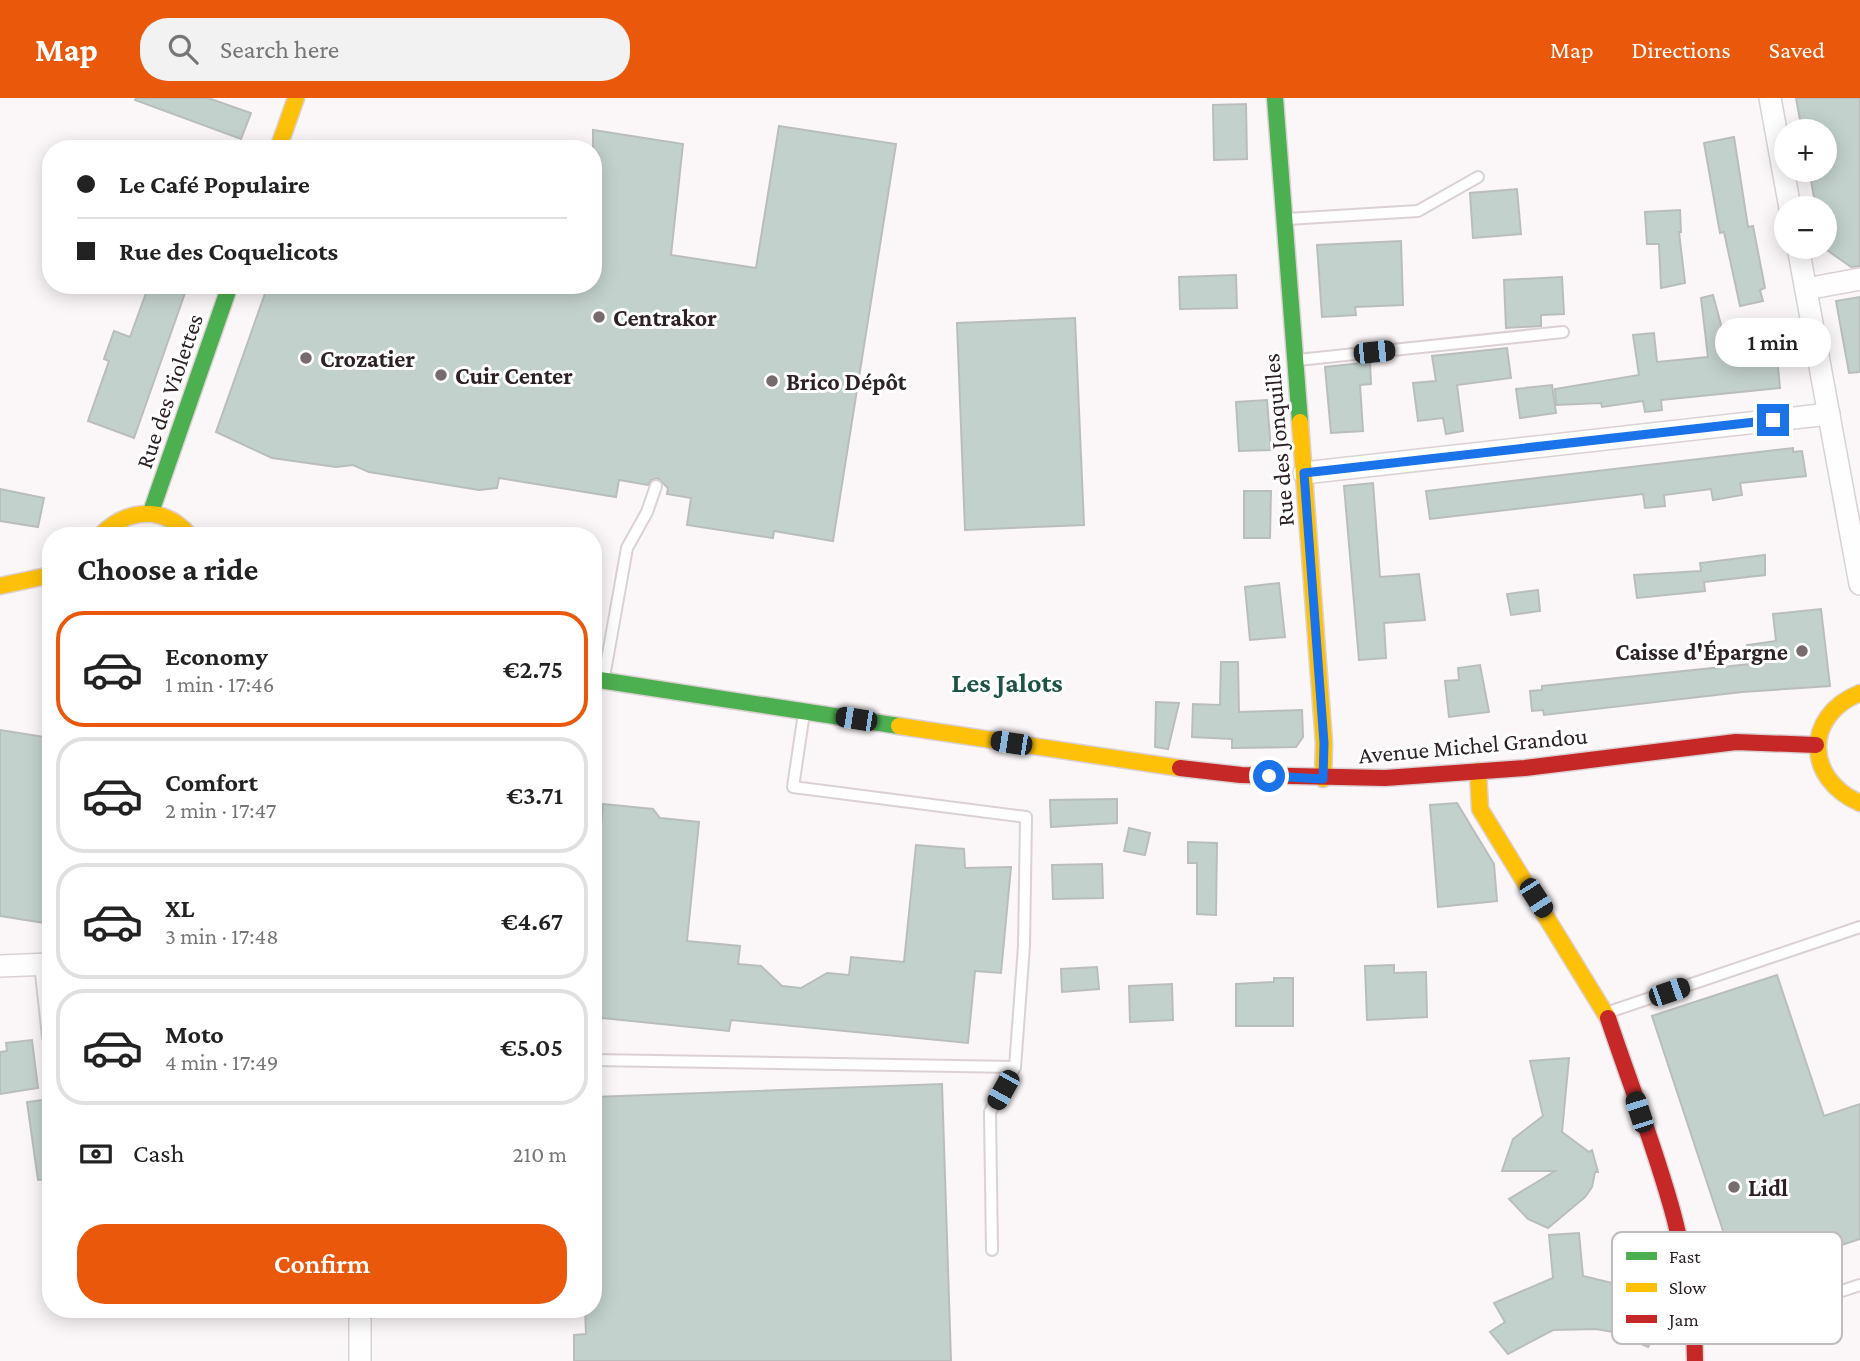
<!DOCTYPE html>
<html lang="en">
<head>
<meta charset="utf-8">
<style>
  :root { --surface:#fff; --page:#f2f2f2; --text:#222; --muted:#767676; --line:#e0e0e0; --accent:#ea580c }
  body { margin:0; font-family:"Crimson Pro",serif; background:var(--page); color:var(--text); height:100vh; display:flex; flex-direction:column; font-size:26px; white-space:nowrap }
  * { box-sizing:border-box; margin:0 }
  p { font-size:23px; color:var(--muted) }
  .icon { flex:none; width:38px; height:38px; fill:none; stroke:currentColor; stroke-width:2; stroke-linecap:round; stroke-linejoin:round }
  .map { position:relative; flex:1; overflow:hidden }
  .details { position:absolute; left:42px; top:429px; width:560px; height:791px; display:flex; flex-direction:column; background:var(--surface); border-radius:28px; box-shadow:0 4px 18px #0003 }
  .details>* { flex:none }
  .banner { position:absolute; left:42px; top:42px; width:560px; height:154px; border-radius:28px; box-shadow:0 4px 18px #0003; display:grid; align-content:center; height:154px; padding:0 35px; background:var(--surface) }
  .buttons { position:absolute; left:1774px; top:21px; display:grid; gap:14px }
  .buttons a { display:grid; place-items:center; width:63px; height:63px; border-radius:50%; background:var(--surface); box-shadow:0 4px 18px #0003; font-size:35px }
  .end { position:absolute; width:32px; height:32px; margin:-16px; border:9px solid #1a73e8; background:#fff; box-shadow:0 0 0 4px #fff }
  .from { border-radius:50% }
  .bubble { position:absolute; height:49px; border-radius:24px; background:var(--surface); box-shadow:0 4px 18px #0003; font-size:23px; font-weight:600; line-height:49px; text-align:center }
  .car { position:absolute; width:21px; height:42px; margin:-21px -10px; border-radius:9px; box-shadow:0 0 5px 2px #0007; background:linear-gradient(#222 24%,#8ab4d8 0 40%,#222 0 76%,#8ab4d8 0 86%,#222 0) }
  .banner b { display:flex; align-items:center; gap:24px; height:66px; font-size:26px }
  .banner b+b { border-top:2px solid var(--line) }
  .banner i { width:18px; height:18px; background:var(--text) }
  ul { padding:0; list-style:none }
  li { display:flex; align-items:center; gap:21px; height:116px; margin:0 14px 10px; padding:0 21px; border:4px solid var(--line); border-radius:28px }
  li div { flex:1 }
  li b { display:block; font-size:26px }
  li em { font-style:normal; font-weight:600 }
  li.current { border-color:var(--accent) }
  li>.icon { width:63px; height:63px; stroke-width:1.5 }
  h2 { padding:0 35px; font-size:32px; line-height:84px }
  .pay { display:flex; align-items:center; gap:18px; height:77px; padding:0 35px; font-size:26px }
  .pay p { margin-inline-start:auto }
  .primary-button { display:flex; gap:14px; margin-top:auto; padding:14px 35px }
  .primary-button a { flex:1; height:80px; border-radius:28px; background:var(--accent); color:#fff; font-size:28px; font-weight:600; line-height:80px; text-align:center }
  header { display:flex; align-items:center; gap:42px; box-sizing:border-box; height:98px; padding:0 35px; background:var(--accent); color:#fff }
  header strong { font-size:33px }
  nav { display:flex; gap:38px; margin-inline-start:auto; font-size:24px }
  .search { width:490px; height:63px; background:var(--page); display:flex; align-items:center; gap:18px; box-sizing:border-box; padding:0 24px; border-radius:28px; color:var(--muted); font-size:26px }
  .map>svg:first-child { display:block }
  .building { fill:#c3d1cd; stroke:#b9bebc; stroke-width:2 }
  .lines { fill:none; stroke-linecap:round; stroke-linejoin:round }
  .lane-casing { stroke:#dbd1d3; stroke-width:14 }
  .street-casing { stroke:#dbd1d3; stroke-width:24 }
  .fast-casing { stroke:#dbd1d3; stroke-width:19 }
  .slow-casing { stroke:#dbd1d3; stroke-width:19 }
  .jam-casing { stroke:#dbd1d3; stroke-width:19 }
  .lane { stroke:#fefefe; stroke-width:10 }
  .street { stroke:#fefefe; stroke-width:21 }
  .fast { stroke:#4caf50; stroke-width:16 }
  .slow { stroke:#ffc107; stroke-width:16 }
  .jam { stroke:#c62828; stroke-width:16 }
  .route { stroke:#1a73e8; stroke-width:9 }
  .poi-dot { fill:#766c6e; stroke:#fff; stroke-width:2.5 }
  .labels { text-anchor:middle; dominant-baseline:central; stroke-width:6; stroke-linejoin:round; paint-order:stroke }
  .poi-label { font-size:24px; font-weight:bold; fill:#2e2124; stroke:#fff; text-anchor:start }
  .street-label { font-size:24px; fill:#2e2124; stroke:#fff }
  .quarter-label { font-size:28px; font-weight:bold; fill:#1e5347; stroke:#fff }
  .key { fill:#fff; stroke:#c0bcbd; stroke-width:2 }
  .key-label { font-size:19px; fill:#2e2124 }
</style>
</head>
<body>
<header>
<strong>Map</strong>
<div class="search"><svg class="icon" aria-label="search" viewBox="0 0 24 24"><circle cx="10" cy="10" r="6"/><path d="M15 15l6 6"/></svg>Search here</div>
<nav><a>Map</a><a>Directions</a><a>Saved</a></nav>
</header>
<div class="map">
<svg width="1860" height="1263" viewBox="0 0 1860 1263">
  <rect width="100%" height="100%" fill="#fbf6f7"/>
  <g class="building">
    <path d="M136 0H208L251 15 241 41 135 2Z"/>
    <path d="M1796 0H1860V168L1851 169 1824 150 1825 110H1816L1809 72H1825V33H1802Z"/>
    <path d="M1246 6 1247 61 1214 62 1213 7Z"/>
    <path d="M779 28 896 46 833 443 774 433 773 440 687 427 691 400 667 396 668 390 658 380 651 382 648 387 619 382 616 399 499 380 497 390 479 392 369 374 353 367 336 369 272 360 216 334 268 187H593V32L683 46 671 157 756 170Z"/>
    <path d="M1734 39 1748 129 1753 128 1765 190 1760 192 1763 203 1740 208 1724 134 1720 135 1704 45Z"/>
    <path d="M1517 91 1521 136 1473 140 1470 95Z"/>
    <path d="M1680 112 1681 134H1679L1685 185 1661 190 1659 146H1647L1645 114Z"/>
    <path d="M1401 143 1403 207 1355 209 1356 217 1322 219 1317 147Z"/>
    <path d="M1236 177 1237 210 1180 211 1179 179Z"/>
    <path d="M1562 179 1564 216 1541 217V228L1506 230 1504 182Z"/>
    <path d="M149 187H174L186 192 134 340 88 323 109 263 104 261 114 233 130 239Z"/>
    <path d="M1713 197 1731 264 1777 259 1780 290 1661 302 1662 312 1645 314 1643 303 1602 309 1601 305 1556 307 1555 291 1639 277 1633 237 1654 235 1657 264 1708 259 1701 200Z"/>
    <path d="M1860 199V274L1849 275 1836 203Z"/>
    <path d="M1075 220 1084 427 965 432 957 225Z"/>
    <path d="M1507 250 1511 280 1457 287 1463 333 1446 336 1443 320 1418 323 1413 285 1436 283 1432 258Z"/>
    <path d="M1370 264 1371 286 1360 287 1363 333 1331 335 1325 269Z"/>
    <path d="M1552 287 1556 315 1520 320 1516 291Z"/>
    <path d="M1267 302 1271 352 1239 353 1236 304Z"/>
    <path d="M1793 350V354L1802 353 1806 378 1740 385 1742 397 1713 402 1711 391 1664 397 1665 408 1645 410 1643 396 1430 421 1426 393Z"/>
    <path d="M1373 385 1380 479 1419 476 1425 522 1384 525 1386 560 1359 562 1344 388Z"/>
    <path d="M0 391 44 400 38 429 0 423Z"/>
    <path d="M1244 393H1271L1270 440H1244Z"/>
    <path d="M1765 457V477L1704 484 1705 493 1637 500 1634 477 1701 473 1700 465Z"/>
    <path d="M1279 485 1285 539 1250 542 1245 489Z"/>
    <path d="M1538 492 1540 513 1511 517 1507 496Z"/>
    <path d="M1821 511 1830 588 1742 594 1544 617 1543 612 1532 613 1530 593 1542 592V588L1750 566 1747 547 1776 543 1773 516Z"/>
    <path d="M1221 564H1238L1239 614 1302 612 1303 639 1296 649 1232 650V641L1192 639 1193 606 1220 607Z"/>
    <path d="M1480 567 1489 614 1449 619 1445 583 1459 582 1458 570Z"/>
    <path d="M1156 604 1179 605 1168 651 1155 649Z"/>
    <path d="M0 632 51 640V826L0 818Z"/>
    <path d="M1117 701V725L1051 729 1050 702Z"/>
    <path d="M1457 705 1494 766 1497 803 1438 809 1430 707Z"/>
    <path d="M603 706 653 711 660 720 699 724 687 843 740 848 738 866 761 868 782 888 801 890 827 875 849 877 851 859 904 864 916 747 964 751 965 770 1011 769 1001 875 975 873 968 945 731 922 729 933 593 919V806Z"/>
    <path d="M1129 730 1150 735 1145 757 1124 753Z"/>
    <path d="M1188 744 1217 745 1216 817 1197 816V765H1188Z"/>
    <path d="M1102 766 1103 800 1053 801 1052 767Z"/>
    <path d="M1394 867V875L1426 874 1427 919 1367 922 1365 868Z"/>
    <path d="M1097 869 1099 891 1062 894 1061 871Z"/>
    <path d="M1777 877 1824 1018 1860 1006V1141L1739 1181 1652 918Z"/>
    <path d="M1274 880H1293V928H1236V886L1274 884Z"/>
    <path d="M1172 886 1173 922 1130 924 1129 888Z"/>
    <path d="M32 942 38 990 0 996V954L7 953 6 945Z"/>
    <path d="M1569 960 1562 1034 1589 1054 1592 1052 1598 1074H1595L1592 1089 1585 1099 1548 1130 1528 1121 1509 1101 1555 1073H1502L1513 1041 1543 1018 1530 963Z"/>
    <path d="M942 986 951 1263H574V1237L586 1236 585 1211H593V999Z"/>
    <path d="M51 1001V1081L38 1082 27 1004Z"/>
    <path d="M1579 1135 1583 1178 1645 1193 1637 1213 1662 1224 1648 1249 1613 1234 1596 1231 1553 1232 1508 1256 1490 1234 1505 1224 1494 1205 1553 1180 1549 1137Z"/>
  </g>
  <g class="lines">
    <defs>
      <g id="lane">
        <path d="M1287 121 1418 113 1478 79"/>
        <path d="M1298 262 1563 234"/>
        <path d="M604 579 627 450 647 414 656 388"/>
        <path d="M804 615 793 689 1026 719 1024 848 1015 969 990 1014 992 1152"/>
        <path d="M40 866 48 939 51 943"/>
        <path d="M1609 914 1860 829"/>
        <path d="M593 962 1015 969"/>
        <path d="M1697 1233 1739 1227 1860 1187"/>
      </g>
      <g id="street">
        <path d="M1770 0 1790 110"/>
        <path d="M1798 149 1860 486"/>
        <path d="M1806 191 1860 181"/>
        <path d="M1304 375 1829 316"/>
        <path d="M0 868 51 866"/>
        <path d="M360 1211V1263"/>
      </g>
      <g id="fast">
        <path d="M1275 0 1300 324"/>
        <path d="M151 414 230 187"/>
        <path d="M593 581 899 628"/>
      </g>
      <g id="slow">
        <path d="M278 51 296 0"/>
        <path d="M1300 324 1324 645 1323 681"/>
        <path d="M100 438C127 410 164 407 190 438"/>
        <path d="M0 488 51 477"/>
        <path d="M1860 595C1803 618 1805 681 1860 705"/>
        <path d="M899 628 1180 670"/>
        <path d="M1478 673 1480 711 1608 920"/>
      </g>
      <g id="jam">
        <path d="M1180 670 1241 677 1385 680 1525 670 1736 644 1816 647"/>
        <path d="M1608 920C1645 1031 1695 1144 1695 1263"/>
      </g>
    </defs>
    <use href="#lane" class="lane-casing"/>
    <use href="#street" class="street-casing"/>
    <use href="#fast" class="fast-casing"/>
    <use href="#slow" class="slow-casing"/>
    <use href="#jam" class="jam-casing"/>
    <use href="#lane" class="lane"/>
    <use href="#street" class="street"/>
    <use href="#fast" class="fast"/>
    <use href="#slow" class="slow"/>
    <use href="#jam" class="jam"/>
  </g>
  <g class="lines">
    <path class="route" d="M1269 678 1323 681 1324 645 1304 375 1773 322"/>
  </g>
  <g class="poi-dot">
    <circle cx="599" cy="219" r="7"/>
    <circle cx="306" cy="260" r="7"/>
    <circle cx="441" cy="277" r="7"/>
    <circle cx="772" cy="283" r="7"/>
    <circle cx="1802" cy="553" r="7"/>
    <circle cx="1734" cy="1089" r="7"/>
  </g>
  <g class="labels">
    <g class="poi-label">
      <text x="613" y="219">Centrakor</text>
      <text x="320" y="260">Crozatier</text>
      <text x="455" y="277">Cuir Center</text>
      <text x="786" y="283">Brico Dépôt</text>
      <text x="1788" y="553" text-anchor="end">Caisse d'Épargne</text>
      <text x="1748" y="1089">Lidl</text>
    </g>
    <g class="street-label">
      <text transform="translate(169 293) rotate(-71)">Rue des Violettes</text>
      <text transform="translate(1278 342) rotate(-95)">Rue des Jonquilles</text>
      <text transform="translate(1473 647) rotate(-5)">Avenue Michel Grandou</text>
    </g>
    <g class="quarter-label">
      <text x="1007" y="584">Les Jalots</text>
    </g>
  </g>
  <rect x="1612" y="1134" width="230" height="112" rx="10" class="key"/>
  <rect x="1626" y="1154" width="31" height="8" fill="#4caf50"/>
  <rect x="1626" y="1185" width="31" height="9" fill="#ffc107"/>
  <rect x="1626" y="1217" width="31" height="8" fill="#c62828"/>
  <g class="key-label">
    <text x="1669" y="1165">Fast</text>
    <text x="1669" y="1196">Slow</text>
    <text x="1669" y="1228">Jam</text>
  </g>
</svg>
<div class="buttons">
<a>+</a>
<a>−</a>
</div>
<i class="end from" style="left:1269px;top:678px"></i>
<i class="end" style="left:1773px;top:322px"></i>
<div class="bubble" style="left:1715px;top:220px;width:116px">1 min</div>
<i class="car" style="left:1374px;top:254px;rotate:84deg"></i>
<i class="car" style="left:856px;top:621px;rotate:279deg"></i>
<i class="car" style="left:1011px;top:645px;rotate:279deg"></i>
<i class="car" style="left:1536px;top:800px;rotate:147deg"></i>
<i class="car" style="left:1669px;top:894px;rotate:71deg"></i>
<i class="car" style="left:1003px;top:992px;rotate:209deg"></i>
<i class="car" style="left:1639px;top:1014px;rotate:342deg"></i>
<div class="banner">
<b><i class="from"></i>Le Café Populaire</b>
<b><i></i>Rue des Coquelicots</b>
</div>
<section class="details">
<h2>Choose a ride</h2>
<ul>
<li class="current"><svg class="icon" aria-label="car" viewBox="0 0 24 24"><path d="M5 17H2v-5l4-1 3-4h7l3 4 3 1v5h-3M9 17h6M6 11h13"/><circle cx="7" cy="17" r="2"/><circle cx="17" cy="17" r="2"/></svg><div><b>Economy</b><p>1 min · 17:46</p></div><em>€2.75</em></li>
<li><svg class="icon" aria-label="car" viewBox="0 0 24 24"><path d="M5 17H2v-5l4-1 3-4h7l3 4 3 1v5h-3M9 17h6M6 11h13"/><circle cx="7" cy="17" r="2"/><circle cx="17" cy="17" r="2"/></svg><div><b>Comfort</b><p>2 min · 17:47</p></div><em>€3.71</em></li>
<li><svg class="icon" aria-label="car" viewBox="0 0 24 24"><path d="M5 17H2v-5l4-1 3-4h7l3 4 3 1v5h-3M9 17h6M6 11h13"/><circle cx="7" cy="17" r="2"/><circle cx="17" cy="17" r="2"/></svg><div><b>XL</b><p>3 min · 17:48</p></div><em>€4.67</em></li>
<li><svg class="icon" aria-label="car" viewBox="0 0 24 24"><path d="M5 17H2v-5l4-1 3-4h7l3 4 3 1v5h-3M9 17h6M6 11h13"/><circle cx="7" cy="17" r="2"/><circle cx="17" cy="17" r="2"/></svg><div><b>Moto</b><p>4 min · 17:49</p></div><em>€5.05</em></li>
</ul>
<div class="pay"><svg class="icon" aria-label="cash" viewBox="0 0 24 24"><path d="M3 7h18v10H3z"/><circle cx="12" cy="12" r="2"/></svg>Cash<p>210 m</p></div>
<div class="primary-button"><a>Confirm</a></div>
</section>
</div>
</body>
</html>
